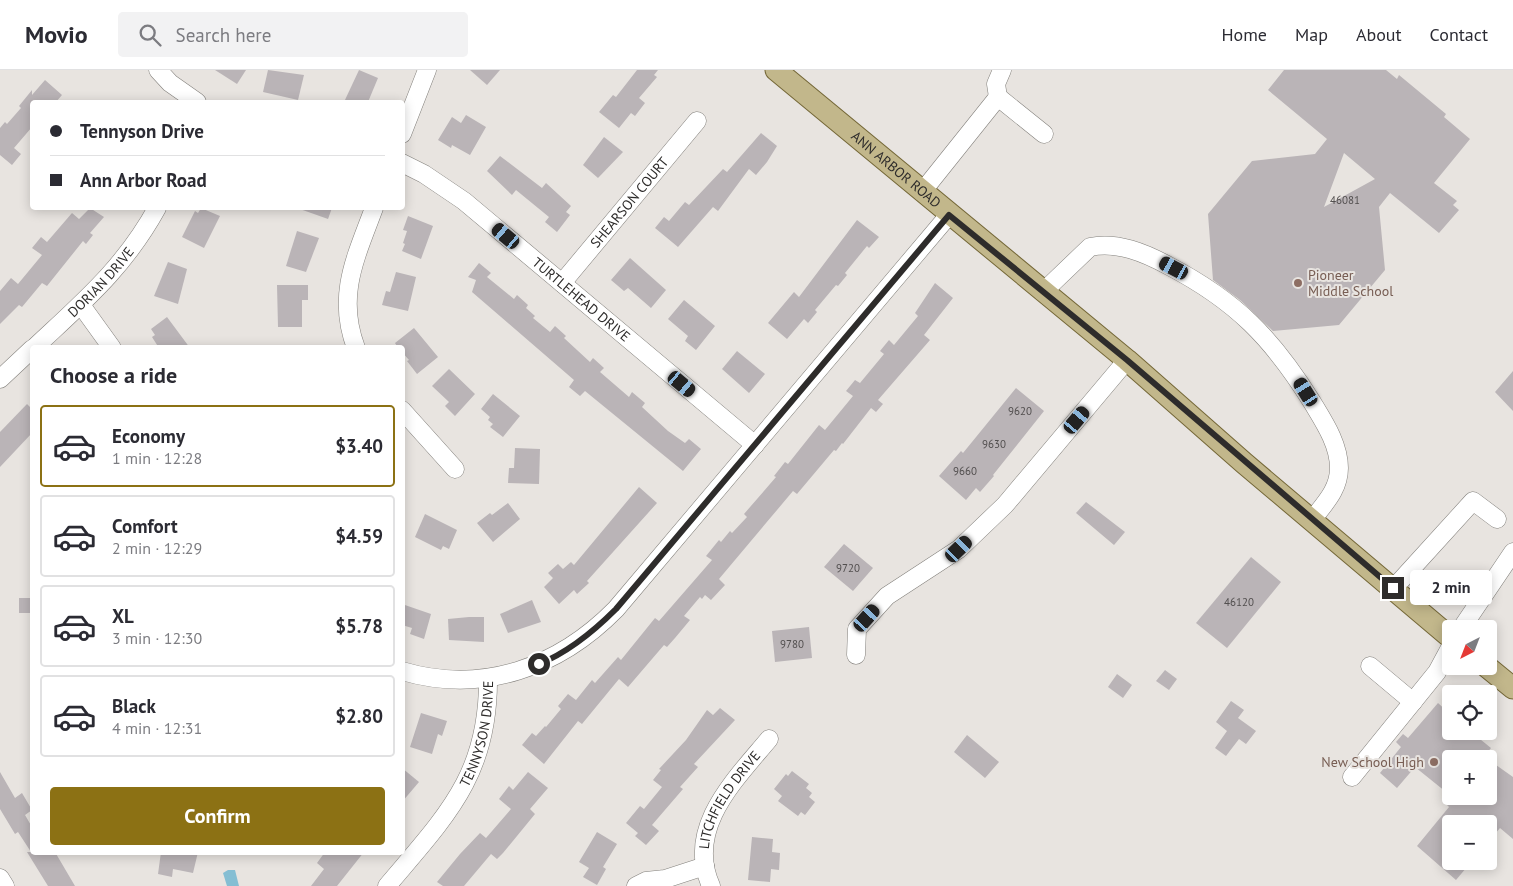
<!DOCTYPE html>
<html lang="en">
<head>
<meta charset="utf-8">
<style>
  :root { --surface:#fff; --page:#f2f2f3; --text:#2b2b33; --muted:#7c7c81; --line:#e1e1e2; --accent:#8c7114 }
  body { margin:0; font-family:"PT Sans",sans-serif; background:var(--page); color:var(--text); height:100vh; display:flex; flex-direction:column; font-size:19px; white-space:nowrap }
  * { box-sizing:border-box; margin:0 }
  p { font-size:16px; color:var(--muted) }
  .icon { flex:none; width:28px; height:28px; fill:none; stroke:currentColor; stroke-width:2; stroke-linecap:round; stroke-linejoin:round }
  .map { position:relative; flex:1; overflow:hidden }
  .side { position:absolute; left:30px; top:275px; width:375px; height:510px; display:flex; flex-direction:column; background:var(--surface); border-radius:5px; box-shadow:0 2px 12px #0003 }
  .side>* { flex:none }
  .top-card { position:absolute; left:30px; top:30px; width:375px; height:110px; border-radius:5px; box-shadow:0 2px 12px #0003; display:grid; align-content:center; height:110px; padding:0 20px; background:var(--surface) }
  .needle { width:32px; rotate:222deg }
  .tools { position:absolute; left:1442px; top:550px; display:grid; gap:10px }
  .tools a { display:grid; place-items:center; width:55px; height:55px; border-radius:5px; background:var(--surface); box-shadow:0 2px 12px #0003; font-size:25px }
  .end { position:absolute; width:22px; height:22px; margin:-11px; border:6px solid #2e2c2b; background:#fff; box-shadow:0 0 0 2px #fff }
  .from { border-radius:50% }
  .bubble { position:absolute; height:35px; border-radius:5px; background:var(--surface); box-shadow:0 2px 12px #0003; font-size:16px; font-weight:700; line-height:35px; text-align:center }
  .car { position:absolute; width:15px; height:30px; margin:-15px -8px; border-radius:6px; box-shadow:0 0 4px 1px #0007; background:linear-gradient(#222 24%,#8ab4d8 0 40%,#222 0 76%,#8ab4d8 0 86%,#222 0) }
  .top-card b { display:flex; align-items:center; gap:18px; height:48px; font-size:19px }
  .top-card b+b { border-top:1px solid var(--line) }
  .top-card i { width:12px; height:12px; background:var(--text) }
  ul { padding:0; list-style:none }
  li { display:flex; align-items:center; gap:15px; height:82px; margin:0 10px 8px; padding:0 10px; border:2px solid var(--line); border-radius:5px }
  li div { flex:1 }
  li b { display:block; font-size:19px }
  li em { font-style:normal; font-weight:700 }
  li.selected { border-color:var(--accent) }
  li>.icon { width:45px; height:45px; stroke-width:1.5 }
  h2 { padding:0 20px; font-size:22px; line-height:60px }
  .cta { display:flex; gap:10px; margin-top:auto; padding:10px 20px }
  .cta a { flex:1; height:58px; border-radius:5px; background:var(--accent); color:#fff; font-size:20px; font-weight:700; line-height:58px; text-align:center }
  header { display:flex; align-items:center; gap:30px; box-sizing:border-box; height:70px; padding:0 25px; background:var(--surface); border-bottom:1px solid var(--line) }
  header strong { font-size:24px }
  nav { display:flex; gap:28px; margin-inline-start:auto; font-size:18px }
  .search { width:350px; height:45px; background:var(--page); display:flex; align-items:center; gap:12px; box-sizing:border-box; padding:0 18px; border-radius:5px; color:var(--muted); font-size:19px }
  .map>svg:first-child { display:block }
  .water { fill:#85bed3 }
  .building { fill:#bab4b7; fill-rule:evenodd }
  .lines { fill:none; stroke-linecap:round; stroke-linejoin:round }
  .minor-casing { stroke:#83807c; stroke-width:19 }
  .major-casing { stroke:#746737; stroke-width:23 }
  .minor { stroke:#fff; stroke-width:18 }
  .major { stroke:#c2b78b; stroke-width:21 }
  .route { stroke:#2e2c2b; stroke-width:6 }
  .education-dot { fill:#8d6e63; stroke:#e8e4e0; stroke-width:2 }
  .labels { text-anchor:middle; dominant-baseline:central; stroke-width:4; stroke-linejoin:round; paint-order:stroke }
  .number-label { font-size:11px; fill:#514e4e }
  .street-label { font-size:14px; fill:#2e2c2b; stroke:#e8e4e0 }
  .education-label { font-size:14px; fill:#785e54; stroke:#e8e4e0; text-anchor:start }
</style>
</head>
<body>
<header>
<strong>Movio</strong>
<div class="search"><svg class="icon" aria-label="search" viewBox="0 0 24 24"><circle cx="10" cy="10" r="6"/><path d="M15 15l6 6"/></svg>Search here</div>
<nav><a>Home</a><a>Map</a><a>About</a><a>Contact</a></nav>
</header>
<div class="map">
<svg width="1513" height="816" viewBox="0 0 1513 816">
  <rect width="100%" height="100%" fill="#e8e4e0"/>
  <path class="water" d="M228 800H235L239 816H227L223 803Z"/>
  <g class="building">
    <path d="M215 0H246L237 14Z"/>
    <path d="M268 0 304 5 298 30 263 22Z"/>
    <path d="M359 0 378 8 368 32H344Z"/>
    <path d="M470 0H500L487 15Z"/>
    <path d="M637 0H658L654 5 657 7 639 28 645 33 635 46 631 43 619 58 599 42 613 25 616 27Z"/>
    <path d="M1284 0H1386L1397 9 1399 5 1446 44 1444 47 1470 69 1434 113 1457 131 1453 135 1459 140 1439 163 1390 123 1379 137 1385 200 1339 255 1273 261 1240 230 1213 210 1208 144 1252 91 1315 84 1327 69 1268 20ZM1344 83 1375 109 1324 137Z"/>
    <path d="M45 10 62 25 56 32H32V57L14 78 21 84 12 95 0 85V58L5 52 7 54 21 38 19 36 32 20V25Z"/>
    <path d="M466 45 486 57 470 85 452 75 451 78 438 70 452 47 461 53Z"/>
    <path d="M761 63 777 76 767 92 756 105 749 99 718 141 713 137 678 177 655 158 664 147 669 151 685 132 689 135 723 99 727 102Z"/>
    <path d="M604 67 623 82 598 108 583 95Z"/>
    <path d="M500 86 542 118 546 113 571 136 566 142 570 145 557 162 545 152 549 147 516 120 512 125 487 101Z"/>
    <path d="M90 138 104 147 90 163 93 165 86 174 83 171 47 216 42 213 22 237 19 235 0 254V221L11 208 18 214 42 185 32 178 41 167 47 172 72 143 79 149Z"/>
    <path d="M201 138 220 146 204 178 182 167 195 141 198 143Z"/>
    <path d="M297 138H332L328 149Z"/>
    <path d="M408 146 433 156 421 189 402 181 405 174 403 173 407 161 403 160Z"/>
    <path d="M857 150 879 167 869 178 867 176 845 203 847 205 838 216 836 215 815 240 817 242 808 253 804 249 787 269 768 253 794 222 799 227Z"/>
    <path d="M297 161 319 168 306 202 286 196Z"/>
    <path d="M630 188 666 220 651 238 628 218 624 221 611 210Z"/>
    <path d="M168 192 187 199 178 234 154 226Z"/>
    <path d="M479 193 491 203 487 207 514 229 517 225 528 235 526 238 535 246 533 248 550 262 555 256 566 266 564 268 590 292 593 288 604 298 600 302 629 327 632 322 645 333 642 337 668 361 685 373 689 369 701 379 683 401 585 321 580 326 569 317 574 310 472 222 476 210 468 207Z"/>
    <path d="M396 202 416 207 408 241 382 235 386 221 390 222Z"/>
    <path d="M935 213 953 228 924 265 930 270 878 330 883 334 876 342 871 338 843 374 842 373 836 381 834 380 797 424 793 421 719 509 725 515 711 530 705 525 702 529 700 527 684 546 690 550 675 568 667 577 664 575 628 617 619 609 582 654 578 651 544 694 522 675 532 663 536 666 545 656 546 657 561 639 558 636 568 624 576 630 592 610 595 613 618 587 621 590 655 548 659 551 712 490 706 486 719 470 721 472 730 461 732 463 747 447 744 444 776 407 774 406 785 392 788 394 819 355 825 360 853 326 846 321 855 310 860 313 884 284 880 281 889 270 894 275 918 246 915 243Z"/>
    <path d="M277 215H308V230H302V257H278Z"/>
    <path d="M684 230 715 256 696 280 685 271 688 266 668 249Z"/>
    <path d="M167 247 190 278H159L152 267 155 265 151 259Z"/>
    <path d="M414 258 438 287 417 304 407 291 409 290 402 282V278H398L395 273Z"/>
    <path d="M737 281 765 304 749 323 722 299Z"/>
    <path d="M449 299 475 324 455 346 445 336 449 332 432 316Z"/>
    <path d="M1513 301V341L1495 322Z"/>
    <path d="M1016 318 1044 341 993 405 994 406 980 422 976 418 966 430 939 406 961 381 963 383Z"/>
    <path d="M493 324 520 346 503 367 490 357 493 354 488 350 490 347 481 339Z"/>
    <path d="M27 334 32 339V363L0 397V362Z"/>
    <path d="M515 378 540 379 539 414 508 413 509 398H514Z"/>
    <path d="M639 417 657 433 587 511 589 513 577 524 574 520 559 534 544 517 553 508 548 503 558 494 563 499 571 492 574 495Z"/>
    <path d="M1086 432 1125 462 1114 475 1076 443Z"/>
    <path d="M508 433 520 449 493 472 477 453 490 443 492 445Z"/>
    <path d="M425 444 457 460 449 479 443 476 441 480 415 467Z"/>
    <path d="M844 474 873 498 853 521 824 497Z"/>
    <path d="M1251 487 1281 512 1227 578 1196 553Z"/>
    <rect x="19" y="528" width="13" height="15"/>
    <path d="M532 530 541 552 508 563 500 544Z"/>
    <path d="M402 534 431 544 424 569 410 564 412 558 402 555Z"/>
    <path d="M469 547H484V572L449 570 448 549Z"/>
    <path d="M809 557 812 588 775 592 772 561Z"/>
    <path d="M1165 600 1177 609 1169 620 1156 611Z"/>
    <path d="M1117 604 1132 615 1123 628 1108 617Z"/>
    <path d="M1231 631 1244 640 1238 648 1256 661 1246 674 1239 669 1226 686 1215 678 1227 661 1216 652Z"/>
    <path d="M1438 633 1451 645V661H1470L1491 678 1482 689H1451V726H1489V690L1513 707V769L1500 758 1489 771V754H1451V791H1472L1456 810 1417 776 1449 737 1445 733 1451 726 1415 697 1397 718 1380 703 1401 677 1396 672 1403 664 1408 668Z"/>
    <path d="M720 638 735 650 694 694 698 697 680 717 683 719 652 755 659 761 646 775 635 766 638 763 626 753 640 736 644 739 662 717 653 710 661 700 659 699 686 670 707 640 713 645Z"/>
    <path d="M421 643 447 651 442 666 438 664 432 684 410 677Z"/>
    <path d="M967 665 999 692 985 708 954 682Z"/>
    <path d="M402 698 419 712 402 732Z"/>
    <path d="M792 701 809 714 806 718 812 723 809 727 815 732 805 745 801 742 798 746 778 731 782 726 774 719 786 704 788 706Z"/>
    <path d="M0 702 15 728 22 723 32 740 25 745 32 757V782H55L75 816H48L27 782H31L18 762 15 764 0 739Z"/>
    <path d="M528 702 548 718 530 739 535 744 503 783 497 789 491 784 464 816H443L437 812 460 784 480 763 486 768 511 739 499 729 509 716 513 720Z"/>
    <path d="M597 762 617 774 603 797 606 799 597 815 583 807 589 798 579 792Z"/>
    <path d="M752 767 773 769 772 782 780 783 779 800 771 799 770 812 748 810Z"/>
    <path d="M161 782H198L193 803 173 799 172 807 158 804Z"/>
    <path d="M325 782H364L337 816H311L324 799 317 793Z"/>
  </g>
  <g class="lines">
    <defs>
      <g id="minor">
        <path d="M158 0 170 13 197 32"/>
        <path d="M998 27 996 14 1002 0"/>
        <path d="M402 64 427 0"/>
        <path id="s1" d="M402 93 424 104 464 131 755 375"/>
        <path d="M922 122 998 27 1044 64"/>
        <path id="s2" d="M562 213 697 51"/>
        <path d="M1043 222 1090 177C1117 171 1145 183 1169 196 1236 231 1272 268 1312 332 1324 352 1339 374 1339 398 1339 420 1324 434 1312 450"/>
        <path d="M81 235 112 278"/>
        <path id="s3" d="M34 278C83 232 124 198 157 138"/>
        <path d="M356 278C336 225 356 187 374 138"/>
        <path d="M0 309 32 279"/>
        <path d="M402 340 455 399"/>
        <path d="M1393 519 1473 431 1497 449"/>
        <path d="M1461 559 1513 482"/>
        <path d="M856 585 857 559 887 526 959 479 1005 435 1127 290"/>
        <path d="M1370 596 1413 632"/>
        <path d="M402 601C483 625 559 597 616 539L949 145"/>
        <path d="M1352 707 1437 602 1451 576"/>
        <path d="M0 808 5 816"/>
        <path id="s4" d="M387 816C446 746 489 705 488 608"/>
        <path d="M636 816 646 811 665 809 705 796"/>
        <path id="s5" d="M711 816C685 758 735 710 769 669"/>
      </g>
      <g id="major">
        <path id="s6" d="M776 0 1127 290 1244 393 1451 568"/>
        <path d="M1486 596 1513 618"/>
      </g>
    </defs>
    <use href="#minor" class="minor-casing"/>
    <use href="#major" class="major-casing"/>
    <use href="#minor" class="minor"/>
    <use href="#major" class="major"/>
  </g>
  <g class="lines">
    <path class="route" d="M539 594C569 582 594 561 616 539L949 145 1127 290 1393 518"/>
  </g>
  <g class="education-dot">
    <circle cx="1298" cy="213" r="5"/>
    <circle cx="1434" cy="692" r="5"/>
  </g>
  <g class="labels">
    <g class="number-label">
      <text x="1345" y="130">46081</text>
      <text x="1020" y="341">9620</text>
      <text x="994" y="374">9630</text>
      <text x="965" y="401">9660</text>
      <text x="848" y="498">9720</text>
      <text x="1239" y="532">46120</text>
      <text x="792" y="574">9780</text>
    </g>
    <g class="street-label">
      <text stroke="none"><textPath href="#s6" startOffset="156">ANN ARBOR ROAD</textPath></text>
      <text stroke="none"><textPath href="#s2" startOffset="105">SHEARSON COURT</textPath></text>
      <text stroke="none"><textPath href="#s3" startOffset="94">DORIAN DRIVE</textPath></text>
      <text stroke="none"><textPath href="#s1" startOffset="226">TURTLEHEAD DRIVE</textPath></text>
      <text stroke="none"><textPath href="#s4" startOffset="181">TENNYSON DRIVE</textPath></text>
      <text stroke="none"><textPath href="#s5" startOffset="94">LITCHFIELD DRIVE</textPath></text>
    </g>
    <g class="education-label">
      <text x="1308" y="205">Pioneer<tspan x="1308" dy="16">Middle School</tspan></text>
      <text x="1424" y="692" text-anchor="end">New School High</text>
    </g>
  </g>
</svg>
<div class="tools">
<a><svg class="needle" viewBox="-14 -14 28 28"><path d="M0-13l5 13h-10z" fill="#e53935"/><path d="M0 13l5-13h-10z" fill="#7c7c81"/></svg></a>
<a><svg class="icon" aria-label="locate" viewBox="0 0 24 24"><circle cx="12" cy="12" r="6"/><path d="M12 2v4M12 18v4M2 12h4M18 12h4"/></svg></a>
<a>+</a>
<a>−</a>
</div>
<i class="end from" style="left:539px;top:594px"></i>
<i class="end" style="left:1393px;top:518px"></i>
<div class="bubble" style="left:1410px;top:500px;width:82px">2 min</div>
<i class="car" style="left:506px;top:166px;rotate:310deg"></i>
<i class="car" style="left:1174px;top:198px;rotate:298deg"></i>
<i class="car" style="left:682px;top:314px;rotate:130deg"></i>
<i class="car" style="left:1306px;top:322px;rotate:328deg"></i>
<i class="car" style="left:1077px;top:350px;rotate:40deg"></i>
<i class="car" style="left:959px;top:479px;rotate:46deg"></i>
<i class="car" style="left:867px;top:548px;rotate:42deg"></i>
<div class="top-card">
<b><i class="from"></i>Tennyson Drive</b>
<b><i></i>Ann Arbor Road</b>
</div>
<section class="side">
<h2>Choose a ride</h2>
<ul>
<li class="selected"><svg class="icon" aria-label="car" viewBox="0 0 24 24"><path d="M5 17H2v-5l4-1 3-4h7l3 4 3 1v5h-3M9 17h6M6 11h13"/><circle cx="7" cy="17" r="2"/><circle cx="17" cy="17" r="2"/></svg><div><b>Economy</b><p>1 min · 12:28</p></div><em>$3.40</em></li>
<li><svg class="icon" aria-label="car" viewBox="0 0 24 24"><path d="M5 17H2v-5l4-1 3-4h7l3 4 3 1v5h-3M9 17h6M6 11h13"/><circle cx="7" cy="17" r="2"/><circle cx="17" cy="17" r="2"/></svg><div><b>Comfort</b><p>2 min · 12:29</p></div><em>$4.59</em></li>
<li><svg class="icon" aria-label="car" viewBox="0 0 24 24"><path d="M5 17H2v-5l4-1 3-4h7l3 4 3 1v5h-3M9 17h6M6 11h13"/><circle cx="7" cy="17" r="2"/><circle cx="17" cy="17" r="2"/></svg><div><b>XL</b><p>3 min · 12:30</p></div><em>$5.78</em></li>
<li><svg class="icon" aria-label="car" viewBox="0 0 24 24"><path d="M5 17H2v-5l4-1 3-4h7l3 4 3 1v5h-3M9 17h6M6 11h13"/><circle cx="7" cy="17" r="2"/><circle cx="17" cy="17" r="2"/></svg><div><b>Black</b><p>4 min · 12:31</p></div><em>$2.80</em></li>
</ul>
<div class="cta"><a>Confirm</a></div>
</section>
</div>
</body>
</html>
